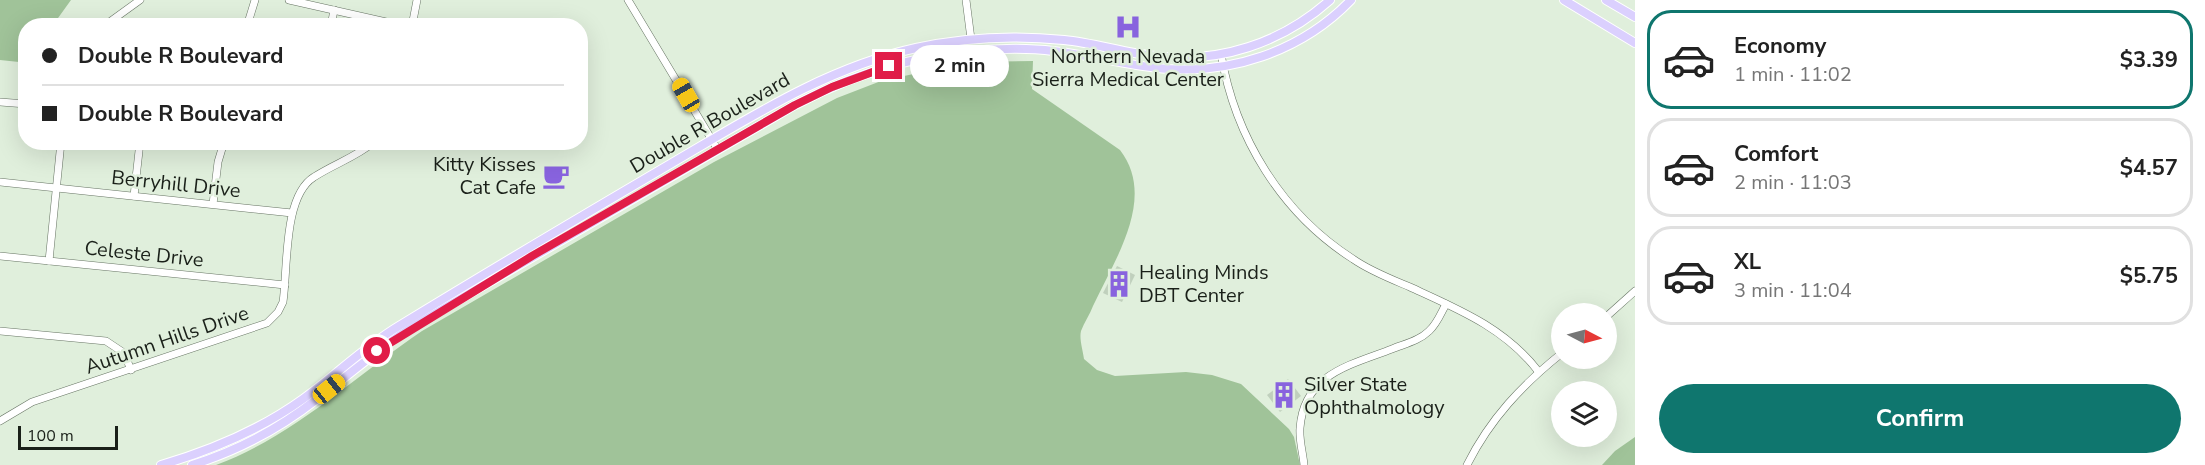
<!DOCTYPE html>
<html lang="en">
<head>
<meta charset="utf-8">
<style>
  :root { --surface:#fff; --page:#f2f2f2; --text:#222; --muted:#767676; --line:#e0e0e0; --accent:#0f766e }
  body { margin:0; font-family:"Nunito Sans",sans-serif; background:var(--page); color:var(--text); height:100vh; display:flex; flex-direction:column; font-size:22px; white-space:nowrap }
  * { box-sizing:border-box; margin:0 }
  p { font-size:20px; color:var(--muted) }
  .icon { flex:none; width:33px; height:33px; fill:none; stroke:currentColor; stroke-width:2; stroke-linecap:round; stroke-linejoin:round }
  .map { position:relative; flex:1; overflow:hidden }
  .details { display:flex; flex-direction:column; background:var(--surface); width:570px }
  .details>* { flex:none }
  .hud { position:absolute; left:18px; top:18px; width:570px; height:132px; border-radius:24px; box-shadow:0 6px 24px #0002; display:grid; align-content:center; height:132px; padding:0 24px; background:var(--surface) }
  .needle { width:39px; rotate:96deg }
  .buttons { position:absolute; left:1551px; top:303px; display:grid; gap:12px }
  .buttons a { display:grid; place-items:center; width:66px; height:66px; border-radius:50%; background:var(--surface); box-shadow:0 6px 24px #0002; font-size:30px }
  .scale { position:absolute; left:18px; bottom:15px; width:100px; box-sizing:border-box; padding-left:6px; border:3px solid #1a2019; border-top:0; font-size:16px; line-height:21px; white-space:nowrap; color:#1a2019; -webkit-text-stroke:4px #e0efdc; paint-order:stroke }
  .end { position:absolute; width:27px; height:27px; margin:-14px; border:8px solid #e11d48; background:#fff; box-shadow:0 0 0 3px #fff }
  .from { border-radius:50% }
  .bubble { position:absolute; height:42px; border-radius:21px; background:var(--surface); box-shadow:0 6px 24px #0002; font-size:20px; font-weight:700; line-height:42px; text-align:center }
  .car { position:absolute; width:18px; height:36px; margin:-18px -9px; border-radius:8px; box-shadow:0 0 4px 2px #0007; background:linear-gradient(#f5c518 24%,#345 0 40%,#f5c518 0 76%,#345 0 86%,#f5c518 0) }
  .hud b { display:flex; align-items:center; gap:21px; height:57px; font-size:22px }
  .hud b+b { border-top:2px solid var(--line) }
  .hud i { width:15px; height:15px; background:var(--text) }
  ul { padding:10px 0 0; list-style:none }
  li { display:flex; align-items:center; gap:18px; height:99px; margin:0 12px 9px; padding:0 12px; border:3px solid var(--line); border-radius:24px }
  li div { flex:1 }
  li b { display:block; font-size:22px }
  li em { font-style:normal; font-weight:700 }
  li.on { border-color:var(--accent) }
  li>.icon { width:54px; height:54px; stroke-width:1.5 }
  .cta { display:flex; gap:12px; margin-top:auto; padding:12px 24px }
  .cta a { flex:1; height:69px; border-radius:36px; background:var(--accent); color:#fff; font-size:24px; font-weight:700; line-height:69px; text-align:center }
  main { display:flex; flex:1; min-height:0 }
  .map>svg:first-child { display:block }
  .green { fill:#a0c399 }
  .building { fill:#c0d0bd }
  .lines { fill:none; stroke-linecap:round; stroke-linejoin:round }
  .minor-casing { stroke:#667463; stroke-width:8 }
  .major-casing { stroke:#fff; stroke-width:10 }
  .minor { stroke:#fff; stroke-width:7 }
  .major { stroke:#dbd0fe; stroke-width:8 }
  .route { stroke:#e11d48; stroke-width:8 }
  .labels { text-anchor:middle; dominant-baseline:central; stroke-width:5; stroke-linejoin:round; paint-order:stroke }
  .poi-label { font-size:20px; fill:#1a2019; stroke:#e0efdc; text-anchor:start }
  .street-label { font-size:20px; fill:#1a2019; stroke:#e0efdc }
</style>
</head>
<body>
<main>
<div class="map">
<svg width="1635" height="465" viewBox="0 0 1635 465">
  <rect width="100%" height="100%" fill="#e0efdc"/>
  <g class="green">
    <path d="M0 0H71L53 25 26 26 25 55 19 62 0 60Z"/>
    <path d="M1033 61 1032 89 1120 150C1157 198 1115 259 1093 306 1090 314 1084 323 1081 331 1079 339 1083 351 1084 359L1097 370 1115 376 1186 372 1212 375 1241 384 1289 429 1294 437 1300 465H216C294 436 354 377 422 331L714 162 837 98 881 81 969 62Z"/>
    <path d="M1635 437V465H1602L1615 451Z"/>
  </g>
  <g class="building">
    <path d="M1117 266 1135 275 1122 302 1103 293Z"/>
    <path d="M1288 379 1301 396 1280 412 1267 395Z"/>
  </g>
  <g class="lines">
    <defs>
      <g id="minor">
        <path d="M289 0 404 26"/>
        <path d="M628 0 718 150"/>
        <path d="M966 0 971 39"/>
        <path d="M104 26 140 0"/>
        <path d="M247 26 255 0"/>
        <path d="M331 26 334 10"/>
        <path d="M412 26 417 0"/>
        <path d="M1221 54C1235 137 1281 213 1353 259 1370 271 1391 279 1410 287 1458 309 1505 328 1538 371"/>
        <path d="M0 102 26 104"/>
        <path d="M0 182 292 213"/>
        <path d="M134 196 140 142"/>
        <path d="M213 204 218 162 224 142"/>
        <path d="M0 256 285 285"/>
        <path d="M49 261 61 142"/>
        <path d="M1606 317 1635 291"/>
        <path d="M0 331 106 341 124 353 131 370"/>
        <path d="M0 421 32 402 267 323 278 312 283 302C288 268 283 196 314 177 334 164 356 157 374 142"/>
        <path d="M1304 465C1303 453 1299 440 1300 428 1304 374 1350 365 1392 349 1404 344 1419 341 1429 331 1437 324 1441 313 1446 304"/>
        <path d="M1467 465C1490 419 1522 385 1562 353"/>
      </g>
      <g id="major">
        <path d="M1564 0 1635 43"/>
        <path d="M1606 0 1635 17"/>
        <path d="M161 465C212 450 260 430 303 399 336 375 364 347 399 326 489 271 580 217 672 163 751 117 826 68 916 48 965 37 1015 35 1064 40 1095 43 1124 53 1155 56 1219 64 1282 43 1330 0"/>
        <path d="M192 465C237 451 280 428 317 399 349 375 378 349 412 327L795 105C867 67 945 47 1026 49 1071 50 1113 63 1157 68 1228 76 1301 52 1351 0"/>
      </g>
    </defs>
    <use href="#minor" class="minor-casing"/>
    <use href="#major" class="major-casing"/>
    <use href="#minor" class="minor"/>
    <use href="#major" class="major"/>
  </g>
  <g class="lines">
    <path class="route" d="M377 351 532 256 795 105 832 87 889 66"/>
  </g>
  <defs>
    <symbol id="hospital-bare" viewBox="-9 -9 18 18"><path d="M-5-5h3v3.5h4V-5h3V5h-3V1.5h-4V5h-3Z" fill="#8863de" stroke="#e0efdc" stroke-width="2.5" paint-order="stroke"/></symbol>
    <symbol id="cafe-bare" viewBox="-9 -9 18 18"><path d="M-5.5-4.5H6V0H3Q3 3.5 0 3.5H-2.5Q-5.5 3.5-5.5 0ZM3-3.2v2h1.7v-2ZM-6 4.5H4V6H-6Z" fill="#8863de" stroke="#e0efdc" stroke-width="2.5" paint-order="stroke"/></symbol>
    <symbol id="building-bare" viewBox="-9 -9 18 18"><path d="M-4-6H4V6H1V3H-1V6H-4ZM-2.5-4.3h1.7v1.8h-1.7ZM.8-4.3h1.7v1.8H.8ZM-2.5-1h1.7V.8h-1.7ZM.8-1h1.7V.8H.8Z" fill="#8863de" stroke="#e0efdc" stroke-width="2.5" paint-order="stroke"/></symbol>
  </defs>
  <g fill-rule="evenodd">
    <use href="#hospital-bare" x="1109" y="8" width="38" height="38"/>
    <use href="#cafe-bare" x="537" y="157" width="38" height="38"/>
    <use href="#building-bare" x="1100" y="265" width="38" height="38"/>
    <use href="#building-bare" x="1265" y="376" width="38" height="38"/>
  </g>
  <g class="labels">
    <g class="poi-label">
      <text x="1128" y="56" text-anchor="middle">Northern Nevada<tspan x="1128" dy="23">Sierra Medical Center</tspan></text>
      <text x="536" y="164" text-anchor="end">Kitty Kisses<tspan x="536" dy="23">Cat Cafe</tspan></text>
      <text x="1139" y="272">Healing Minds<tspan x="1139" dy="23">DBT Center</tspan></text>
      <text x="1304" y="384">Silver State<tspan x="1304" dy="23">Ophthalmology</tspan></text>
    </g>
    <g class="street-label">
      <text transform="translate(710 123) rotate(-30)">Double R Boulevard</text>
      <text transform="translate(176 184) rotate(6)">Berryhill Drive</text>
      <text transform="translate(144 254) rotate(6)">Celeste Drive</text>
      <text transform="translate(167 340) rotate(-19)">Autumn Hills Drive</text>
    </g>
  </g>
</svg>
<div class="buttons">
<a><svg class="needle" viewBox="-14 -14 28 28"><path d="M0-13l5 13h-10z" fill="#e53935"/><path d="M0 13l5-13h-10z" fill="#767676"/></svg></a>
<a><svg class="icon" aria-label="layers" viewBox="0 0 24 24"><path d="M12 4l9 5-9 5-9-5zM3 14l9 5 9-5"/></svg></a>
</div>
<div class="scale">100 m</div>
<i class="end from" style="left:377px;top:351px"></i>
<i class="end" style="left:889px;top:66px"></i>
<div class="bubble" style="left:910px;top:45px;width:99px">2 min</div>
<i class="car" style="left:686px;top:95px;rotate:330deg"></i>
<i class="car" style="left:329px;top:389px;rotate:51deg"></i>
<div class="hud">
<b><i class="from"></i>Double R Boulevard</b>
<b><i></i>Double R Boulevard</b>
</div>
</div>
<section class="details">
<ul>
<li class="on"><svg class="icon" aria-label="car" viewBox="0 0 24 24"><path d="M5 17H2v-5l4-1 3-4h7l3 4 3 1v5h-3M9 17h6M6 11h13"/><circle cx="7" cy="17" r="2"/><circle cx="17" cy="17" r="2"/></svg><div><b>Economy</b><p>1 min · 11:02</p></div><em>$3.39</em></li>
<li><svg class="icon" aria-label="car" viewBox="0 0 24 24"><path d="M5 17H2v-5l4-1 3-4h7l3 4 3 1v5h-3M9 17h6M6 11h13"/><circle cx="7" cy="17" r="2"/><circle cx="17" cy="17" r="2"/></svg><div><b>Comfort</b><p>2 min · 11:03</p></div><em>$4.57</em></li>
<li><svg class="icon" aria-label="car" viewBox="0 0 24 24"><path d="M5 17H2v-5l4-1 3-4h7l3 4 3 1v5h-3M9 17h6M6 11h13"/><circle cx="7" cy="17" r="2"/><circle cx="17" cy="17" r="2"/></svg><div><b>XL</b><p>3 min · 11:04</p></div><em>$5.75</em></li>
</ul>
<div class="cta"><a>Confirm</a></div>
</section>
</main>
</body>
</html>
